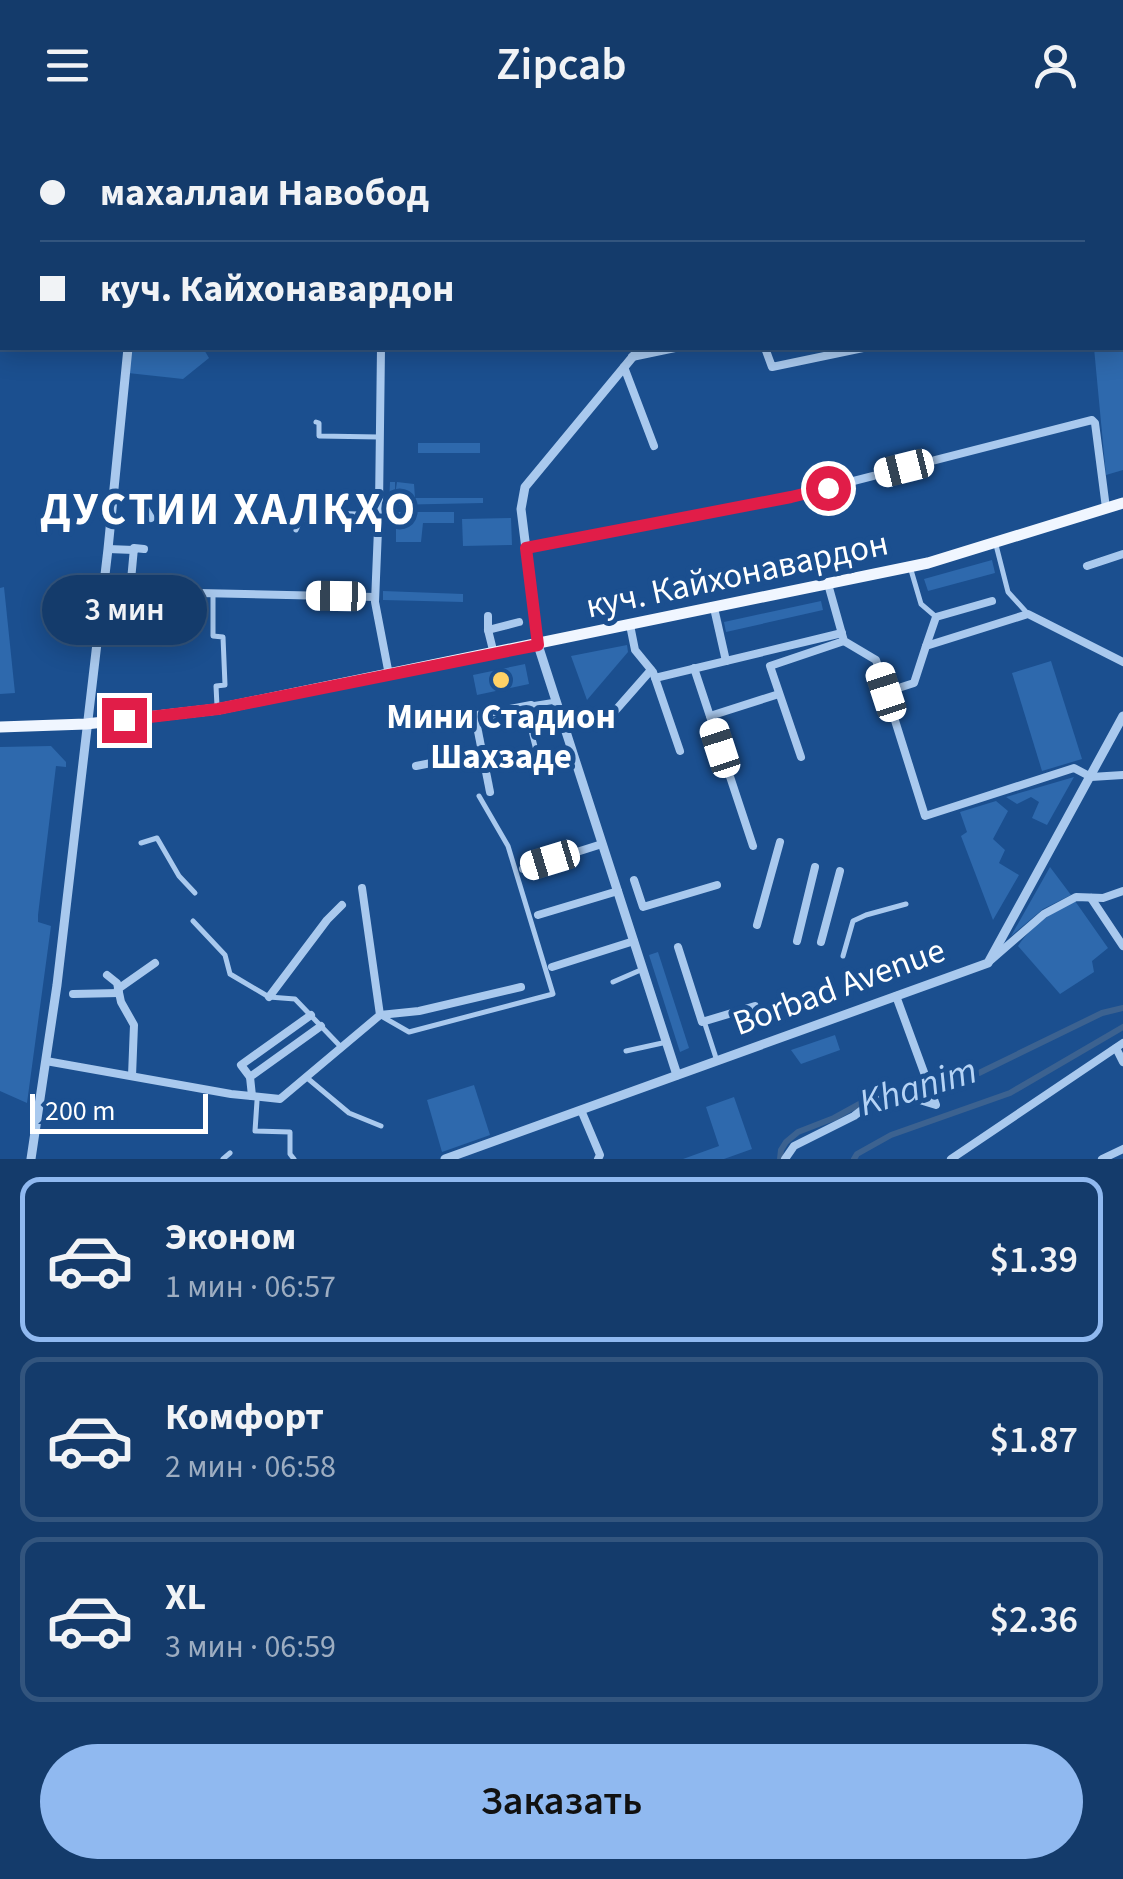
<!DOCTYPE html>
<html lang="ru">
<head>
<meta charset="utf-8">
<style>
  :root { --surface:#143b6b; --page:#214673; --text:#f1f3f6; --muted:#9dadc1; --line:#33557e; --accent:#90b9f0 }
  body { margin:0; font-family:"Source Sans 3",sans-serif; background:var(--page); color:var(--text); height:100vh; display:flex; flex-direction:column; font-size:38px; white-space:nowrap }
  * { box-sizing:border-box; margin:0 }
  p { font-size:32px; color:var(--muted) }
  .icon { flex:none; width:55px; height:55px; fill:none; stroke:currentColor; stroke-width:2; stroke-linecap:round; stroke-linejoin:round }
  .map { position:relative; height:1029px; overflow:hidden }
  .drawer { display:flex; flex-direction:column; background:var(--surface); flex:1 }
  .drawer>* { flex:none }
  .banner { position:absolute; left:0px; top:0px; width:1125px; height:220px; box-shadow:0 5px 25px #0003,0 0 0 2px var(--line); display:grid; align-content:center; height:220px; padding:0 40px; background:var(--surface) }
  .scale { position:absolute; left:30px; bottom:25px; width:178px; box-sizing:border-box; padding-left:10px; border:5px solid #fff; border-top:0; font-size:28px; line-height:35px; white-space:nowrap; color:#fff; -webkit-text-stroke:8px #1b4f8f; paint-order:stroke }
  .end { position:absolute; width:45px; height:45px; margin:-22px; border:12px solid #e11d48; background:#fff; box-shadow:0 0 0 5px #fff }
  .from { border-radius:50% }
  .bubble { position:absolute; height:70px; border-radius:35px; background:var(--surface); box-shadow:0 5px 25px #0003,0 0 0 2px var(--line); font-size:32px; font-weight:600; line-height:70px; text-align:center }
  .car { position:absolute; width:30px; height:60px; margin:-30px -15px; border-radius:12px; box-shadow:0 0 8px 2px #0007; background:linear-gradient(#fff 24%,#345 0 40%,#fff 0 76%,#345 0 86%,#fff 0) }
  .banner b { display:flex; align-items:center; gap:35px; height:95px; font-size:38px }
  .banner b+b { border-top:2px solid var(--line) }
  .banner i { width:25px; height:25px; background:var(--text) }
  ul { padding:18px 0 0; list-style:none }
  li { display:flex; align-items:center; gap:30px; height:165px; margin:0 20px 15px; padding:0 20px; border:5px solid var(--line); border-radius:20px }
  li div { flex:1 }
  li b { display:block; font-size:38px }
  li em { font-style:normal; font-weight:600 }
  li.on { border-color:var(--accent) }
  li>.icon { width:90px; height:90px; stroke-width:1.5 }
  .action { display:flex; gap:20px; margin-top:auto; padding:20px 40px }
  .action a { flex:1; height:115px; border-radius:60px; background:var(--accent); color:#111; font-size:40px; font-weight:600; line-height:115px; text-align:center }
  header { display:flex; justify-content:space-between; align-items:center; height:130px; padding:0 40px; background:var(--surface); font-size:45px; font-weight:600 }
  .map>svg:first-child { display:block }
  .green { fill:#2e69ad }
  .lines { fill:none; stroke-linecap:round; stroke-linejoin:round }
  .canal { stroke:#3c6290; stroke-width:6 }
  .pedestrian { stroke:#a9c9ee; stroke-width:5 }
  .minor { stroke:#a9c9ee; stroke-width:8 }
  .tertiary { stroke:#a9c9ee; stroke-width:9 }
  .primary { stroke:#f0f6ff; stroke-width:11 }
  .route { stroke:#e11d48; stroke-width:12 }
  .poi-dot { fill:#ffd166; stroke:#1b4f8f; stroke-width:4 }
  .labels { text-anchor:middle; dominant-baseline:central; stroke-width:10; stroke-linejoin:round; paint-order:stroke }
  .street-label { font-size:35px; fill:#fff; stroke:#1b4f8f }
  .poi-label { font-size:35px; font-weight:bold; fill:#fff; stroke:#1b4f8f }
  .water-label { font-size:38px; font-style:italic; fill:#b5d3f5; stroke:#1b4f8f }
  .district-label { font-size:45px; font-weight:bold; letter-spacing:2.5px; fill:#fff; stroke:#1b4f8f }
</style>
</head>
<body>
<header><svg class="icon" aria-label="menu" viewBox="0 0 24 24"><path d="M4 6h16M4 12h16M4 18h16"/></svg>Zipcab<svg class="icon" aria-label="person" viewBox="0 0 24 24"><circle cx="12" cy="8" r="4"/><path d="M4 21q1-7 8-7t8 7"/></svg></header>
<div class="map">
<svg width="1123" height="1029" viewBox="0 0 1123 1029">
  <rect width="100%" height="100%" fill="#1b4f8f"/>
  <g class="green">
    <path d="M1123 188V340L1106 345 1094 218H1122Z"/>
    <path d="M130 218H203L209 228 183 249 128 243Z"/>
    <rect x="418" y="313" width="62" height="10"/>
    <path d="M390 352H395V365L397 352 414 354 415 368H483V373L389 375Z"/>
    <path d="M396 382H454V393H423L421 412H396Z"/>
    <path d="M511 388 512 415 463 416 462 389Z"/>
    <path d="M992 430 995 443 928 461 924 449Z"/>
    <path d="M4 457 15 563 0 564V458Z"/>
    <path d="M383 461 463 464V472L383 470Z"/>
    <path d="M821 471 823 480 726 502 724 492Z"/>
    <path d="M627 515 628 522 587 570 571 526Z"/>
    <path d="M1051 531 1082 629 1042 641 1012 543Z"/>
    <path d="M525 534 529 554 477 565 473 545Z"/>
    <path d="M51 616 66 632V637L56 636 38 785V792L51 796 27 973 0 961V617Z"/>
    <path d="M1074 647 1047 695 1032 688 1039 672 1031 667 1017 674 1006 667Z"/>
    <path d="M996 671 1008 681 993 709 1005 720 999 733 1019 745 993 790 961 706 967 702 960 682Z"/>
    <path d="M1050 737 1071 765 1043 779 1011 806Z"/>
    <path d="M1075 771 1108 818 1092 831 1094 842 1060 864 1018 816C1033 794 1051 783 1075 771Z"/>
    <path d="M658 822 689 918 680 922 649 825Z"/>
    <path d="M835 905 840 920 801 934 791 920Z"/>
    <path d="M474 955 490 1005 442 1022 427 970Z"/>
    <path d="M734 967 752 1019 724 1029H683L719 1016 706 977Z"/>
  </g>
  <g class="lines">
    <g class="canal">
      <path d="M780 1029 781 1020 786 1012 798 1002 834 988 874 966 927 962 979 943 1102 883 1123 878"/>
      <path d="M854 1029 857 1024 891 1005 1010 963 1123 897"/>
    </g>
    <g class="pedestrian">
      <path d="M316 292 319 293V306L379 307"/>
      <path d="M296 400 301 389H337"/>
      <path d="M996 415 1008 462 1028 484"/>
      <path d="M911 440 921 474 935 486"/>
      <path d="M213 464V506L223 507 225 555 216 556 217 576"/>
      <path d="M531 575 556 571"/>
      <path d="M477 593 527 585 541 640 576 633"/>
      <path d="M141 713 157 708 179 746 195 763"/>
      <path d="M193 791 225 825 230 844 269 867 295 869 341 917"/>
      <path d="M843 826 853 791 866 785 906 774"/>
      <path d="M613 852 643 839"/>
      <path d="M383 887 409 902 553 864 508 716 479 666"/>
      <path d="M704 891 717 931"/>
      <path d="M626 921 667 912"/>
      <path d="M306 947 349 983 381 996"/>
      <path d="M257 971 255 1001 290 1002V1024L294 1029"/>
      <path d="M223 1029 230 1023"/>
    </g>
    <g class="minor">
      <path d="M1044 0 1047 2"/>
      <path d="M1122 40H1123"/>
      <path d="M1122 74H1123"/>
      <path d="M1122 130H1123"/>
      <path d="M381 218 379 375 375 472 389 545"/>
      <path d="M765 218 772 237 863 218"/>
      <path d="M632 227 675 218"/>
      <path d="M624 237 654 316"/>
      <path d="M145 378 151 388"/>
      <path d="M337 385 379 386"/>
      <path d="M526 418 791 367 1092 290 1095 293 1106 378"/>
      <path d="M108 419 134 420"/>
      <path d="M1087 436 1123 424"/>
      <path d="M828 454 844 511 876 530 925 686 1074 638 1091 647 1123 645"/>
      <path d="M130 461 134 418 144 419"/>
      <path d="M199 463 375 467"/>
      <path d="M714 478 726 531"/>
      <path d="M488 486V500L494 524"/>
      <path d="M630 495 635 520 653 542 655 548 842 503"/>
      <path d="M488 500 519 492"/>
      <path d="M926 516 936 487 992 471"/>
      <path d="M694 538 753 716"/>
      <path d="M655 548 680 621"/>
      <path d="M886 562 914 553 926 516 1028 484 1123 532"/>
      <path d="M475 586 490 662"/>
      <path d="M710 586 779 564"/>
      <path d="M416 589 429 594 531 575"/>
      <path d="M600 598 651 540"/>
      <path d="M801 627 770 536 844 511"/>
      <path d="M416 636 482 623"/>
      <path d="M523 739 602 714"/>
      <path d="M634 750 643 777 717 755"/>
      <path d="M1091 768 1123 816"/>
      <path d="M538 785 618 761"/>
      <path d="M757 795 780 712"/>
      <path d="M797 811 815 737"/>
      <path d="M821 812 840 741"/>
      <path d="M678 817 702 892 755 876"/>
      <path d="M991 830 1044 784 1076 767 1103 768 1123 761"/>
      <path d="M552 837 634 811"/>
      <path d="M107 845 117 853 121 872 134 895 132 946"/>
      <path d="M118 859 155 833"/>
      <path d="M73 864 119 863"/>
      <path d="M269 867 327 790 342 775"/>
      <path d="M380 885 419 881 521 857"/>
      <path d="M1116 918 1123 932"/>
      <path d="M46 931 231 964 280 969 380 885 362 758"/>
      <path d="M250 947 241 935 311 885"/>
      <path d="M252 966 250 947 321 896"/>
      <path d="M581 980 600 1025 598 1029"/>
      <path d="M785 1029 794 1016 854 986 875 970 913 968 936 975 896 866"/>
      <path d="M951 1029 1123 913"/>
      <path d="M1102 1029 1123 1019"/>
    </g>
    <g class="tertiary">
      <path d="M151 2V0"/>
      <path d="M824 2 826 0"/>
      <path d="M640 218 525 357 521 379 538 515 677 945"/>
      <path d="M31 1029 57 855 108 419 128 218"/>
      <path d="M445 1029 988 833 1123 586"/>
    </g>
    <path class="primary" d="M0 597 86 594 218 579 928 433 1123 373"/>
  </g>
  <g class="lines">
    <path class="route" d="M124 590 218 579 538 515 526 418 791 367 828 358"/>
  </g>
  <circle class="poi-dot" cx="501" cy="550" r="10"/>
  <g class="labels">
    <g class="street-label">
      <text transform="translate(737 445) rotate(-12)">куч. Кайхонавардон</text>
      <text transform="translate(839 857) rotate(-20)">Borbad Avenue</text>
    </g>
    <g class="poi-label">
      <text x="501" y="587">Мини Стадион<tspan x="501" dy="40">Шахзаде</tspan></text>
    </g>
    <g class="water-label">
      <text transform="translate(918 957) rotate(-17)">Khanim</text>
    </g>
    <g class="district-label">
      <text x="229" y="380">ДУСТИИ ХАЛҚҲО</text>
    </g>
  </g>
</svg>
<div class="scale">200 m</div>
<i class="end from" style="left:828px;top:358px"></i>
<i class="end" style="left:124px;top:590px"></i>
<div class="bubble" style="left:42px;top:445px;width:165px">3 мин</div>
<i class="car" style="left:904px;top:338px;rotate:256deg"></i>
<i class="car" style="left:336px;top:466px;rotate:271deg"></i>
<i class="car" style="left:886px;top:562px;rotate:342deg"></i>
<i class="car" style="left:720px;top:618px;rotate:342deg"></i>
<i class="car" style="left:550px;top:730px;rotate:253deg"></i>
<div class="banner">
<b><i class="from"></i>махаллаи Навобод</b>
<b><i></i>куч. Кайхонавардон</b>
</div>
</div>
<section class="drawer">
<ul>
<li class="on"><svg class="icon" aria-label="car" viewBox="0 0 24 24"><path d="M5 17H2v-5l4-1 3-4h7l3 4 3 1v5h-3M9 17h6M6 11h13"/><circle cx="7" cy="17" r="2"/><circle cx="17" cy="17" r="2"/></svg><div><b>Эконом</b><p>1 мин · 06:57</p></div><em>$1.39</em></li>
<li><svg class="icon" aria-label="car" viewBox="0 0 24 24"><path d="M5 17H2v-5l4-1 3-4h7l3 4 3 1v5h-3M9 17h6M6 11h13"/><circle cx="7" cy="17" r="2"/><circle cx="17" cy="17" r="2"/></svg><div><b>Комфорт</b><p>2 мин · 06:58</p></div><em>$1.87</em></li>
<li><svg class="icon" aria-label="car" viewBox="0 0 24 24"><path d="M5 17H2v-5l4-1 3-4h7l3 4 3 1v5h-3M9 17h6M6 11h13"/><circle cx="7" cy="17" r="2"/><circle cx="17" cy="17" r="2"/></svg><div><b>XL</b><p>3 мин · 06:59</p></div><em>$2.36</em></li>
</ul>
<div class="action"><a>Заказать</a></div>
</section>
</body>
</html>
